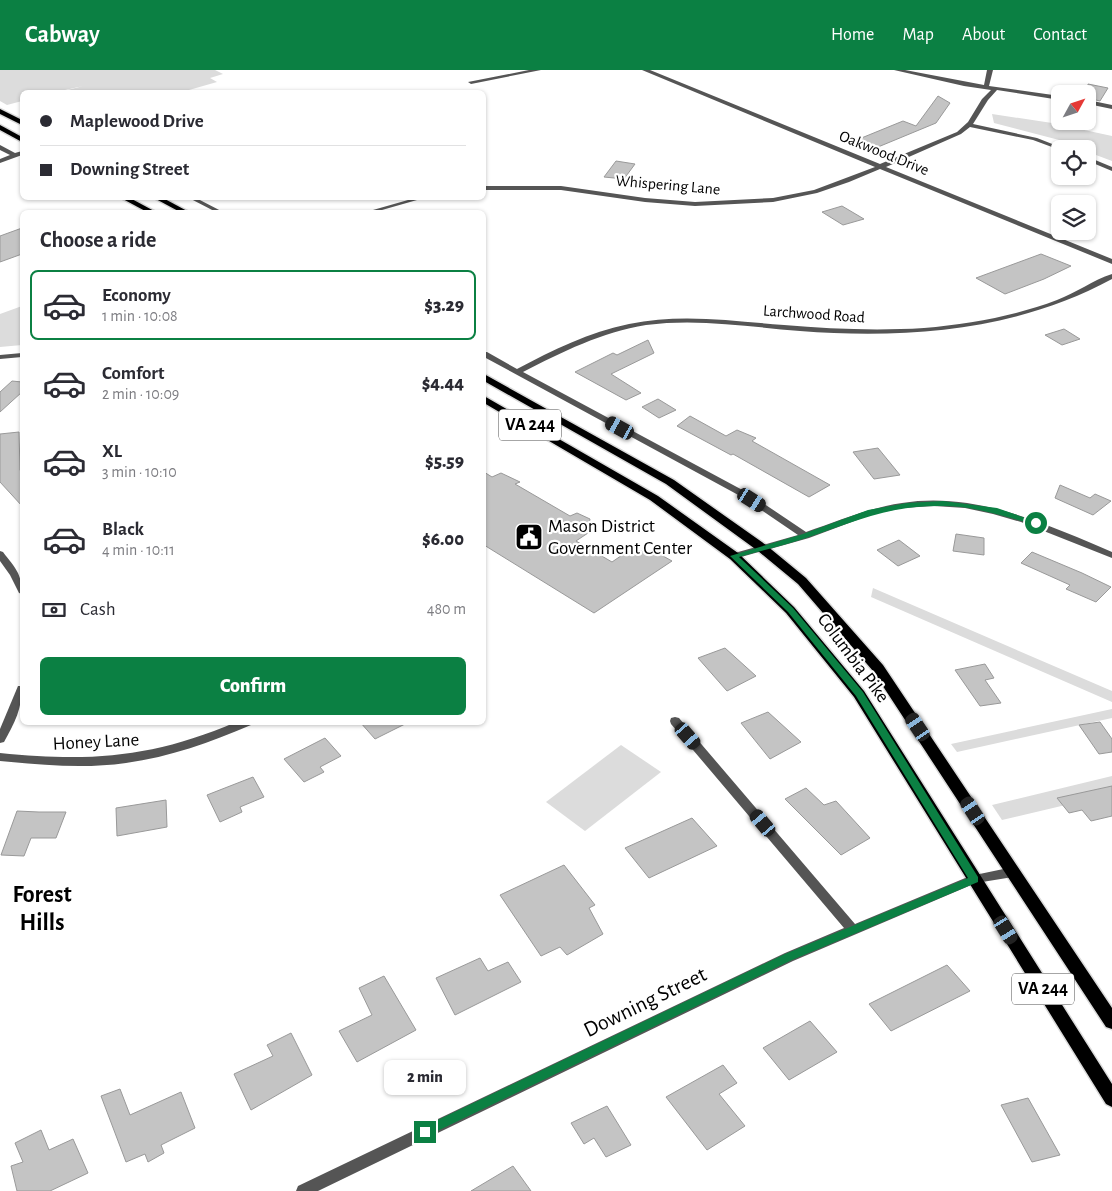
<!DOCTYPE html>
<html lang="en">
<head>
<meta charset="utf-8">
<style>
  :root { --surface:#fff; --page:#f2f2f3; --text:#2b2b33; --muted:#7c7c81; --line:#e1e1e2; --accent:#0b8043 }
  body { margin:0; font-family:"Alegreya Sans",sans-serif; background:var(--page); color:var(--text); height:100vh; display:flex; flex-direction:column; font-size:19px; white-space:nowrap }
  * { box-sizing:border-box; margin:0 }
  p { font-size:16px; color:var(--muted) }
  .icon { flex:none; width:28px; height:28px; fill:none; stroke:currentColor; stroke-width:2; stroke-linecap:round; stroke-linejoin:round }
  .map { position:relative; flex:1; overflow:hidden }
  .panel { position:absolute; left:20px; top:140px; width:466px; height:515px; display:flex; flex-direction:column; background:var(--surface); border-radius:8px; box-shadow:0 1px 4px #0004 }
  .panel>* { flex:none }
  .banner { position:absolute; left:20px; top:20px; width:466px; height:110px; border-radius:8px; box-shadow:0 1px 4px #0004; display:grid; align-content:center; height:110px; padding:0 20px; background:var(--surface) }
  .needle { width:32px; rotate:50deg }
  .tools { position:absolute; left:1051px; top:15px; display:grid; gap:10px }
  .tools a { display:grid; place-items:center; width:45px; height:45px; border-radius:8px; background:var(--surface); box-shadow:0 1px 4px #0004; font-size:25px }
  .end { position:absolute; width:22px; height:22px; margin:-11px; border:6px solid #0b8043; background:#fff; box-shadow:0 0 0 2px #fff }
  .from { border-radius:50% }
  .bubble { position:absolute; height:35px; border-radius:8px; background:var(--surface); box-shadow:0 1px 4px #0004; font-size:16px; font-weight:800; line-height:35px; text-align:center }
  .car { position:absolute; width:15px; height:30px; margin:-15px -8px; border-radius:6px; box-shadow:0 0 4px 1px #0007; background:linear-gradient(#222 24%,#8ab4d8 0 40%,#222 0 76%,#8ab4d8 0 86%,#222 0) }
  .banner b { display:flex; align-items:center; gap:18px; height:48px; font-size:19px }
  .banner b+b { border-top:1px solid var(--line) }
  .banner i { width:12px; height:12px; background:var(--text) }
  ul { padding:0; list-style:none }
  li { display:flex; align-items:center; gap:15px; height:70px; margin:0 10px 8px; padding:0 10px; border:2px solid transparent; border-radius:8px }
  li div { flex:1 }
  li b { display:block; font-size:19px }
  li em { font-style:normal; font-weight:800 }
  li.active { border-color:var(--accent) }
  li>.icon { width:45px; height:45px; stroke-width:1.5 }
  h2 { padding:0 20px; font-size:22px; line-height:60px }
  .pay { display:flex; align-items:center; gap:12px; height:55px; padding:0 20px; font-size:19px }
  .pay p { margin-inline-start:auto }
  .primary-button { display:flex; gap:10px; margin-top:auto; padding:10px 20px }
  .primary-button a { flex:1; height:58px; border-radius:8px; background:var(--accent); color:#fff; font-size:20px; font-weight:800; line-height:58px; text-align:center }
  header { display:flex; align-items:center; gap:30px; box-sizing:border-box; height:70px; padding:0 25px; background:var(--accent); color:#fff }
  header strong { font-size:24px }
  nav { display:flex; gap:28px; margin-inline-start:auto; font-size:18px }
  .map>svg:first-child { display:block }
  .green { fill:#dcdcdc }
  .building { fill:#c4c4c4; stroke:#999 }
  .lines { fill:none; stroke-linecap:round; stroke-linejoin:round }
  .primary-casing { stroke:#dbdbdb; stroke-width:3 }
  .minor { fill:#555; fill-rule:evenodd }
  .tertiary { fill:#555; fill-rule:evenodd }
  .primary { fill:#000; fill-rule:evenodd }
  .route { fill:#0b8043 }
  .labels { text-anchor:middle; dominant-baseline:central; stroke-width:4.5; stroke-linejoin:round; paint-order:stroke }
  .far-street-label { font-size:16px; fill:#000; stroke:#fff }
  .shield { fill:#fff; stroke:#4c4c4c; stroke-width:1 }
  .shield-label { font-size:18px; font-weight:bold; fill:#000 }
  .poi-label { font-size:19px; fill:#000; stroke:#fff; text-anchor:start }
  .street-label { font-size:19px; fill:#000; stroke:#fff }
  .near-street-label { font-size:22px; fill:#000; stroke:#fff }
  .near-neighbourhood-label { font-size:24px; font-weight:bold; fill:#000; stroke:#fff }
</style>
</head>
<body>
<header>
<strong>Cabway</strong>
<nav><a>Home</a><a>Map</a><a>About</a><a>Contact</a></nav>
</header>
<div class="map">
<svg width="1112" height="1121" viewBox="0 0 1112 1121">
  <rect width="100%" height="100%" fill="#fff"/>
  <g class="green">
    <path d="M0 0H215L223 4 210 8 217 12 182 22H60L83 16 56 22H22V31L7 35 0 31Z"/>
    <path d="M992 44 1052 53 1112 66V91L1088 82V79H1081L1063 71 994 53Z"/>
    <path d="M22 236V275L0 277V244Z"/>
    <path d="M873 518 1112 621V632L871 527Z"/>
    <path d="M1112 639V648L957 682 951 674Z"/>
    <path d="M621 675 661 702 585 761 546 732Z"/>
    <path d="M1112 706V724L1002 750 992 735Z"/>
  </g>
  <g class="building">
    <path d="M1088 14 1108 18 1100 31 1088 28Z"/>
    <path d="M938 26 950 33 936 53 878 77 859 69 903 51 916 56Z"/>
    <path d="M616 91 635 94 624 109 604 107Z"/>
    <path d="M842 136 864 149 843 155 822 142Z"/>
    <path d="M22 158V184L0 192V166Z"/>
    <path d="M1041 184 1071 196 1044 209 1005 224 976 208Z"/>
    <path d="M1064 259 1080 269 1062 275 1045 265Z"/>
    <path d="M648 270 654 283 611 304 641 323 626 330 575 302 613 283 617 285Z"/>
    <path d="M12 311 22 312V322L0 342V322Z"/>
    <path d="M658 329 676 340 659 348 642 337Z"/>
    <path d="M690 346 726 366 737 360 756 368 752 371 830 415 809 427 733 384 731 385 677 356Z"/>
    <path d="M19 362 20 400 22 403V436L0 412V364Z"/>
    <path d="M878 378 900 405 874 409 853 382Z"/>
    <path d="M484 402 492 407 501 403 520 412 515 414 570 446 577 443 590 449 588 463 576 471 612 492 631 479 650 483 654 481 672 491 594 543 484 475Z"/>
    <path d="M1060 415 1090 428 1095 424 1111 431 1093 445 1055 428Z"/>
    <path d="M956 464 984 468V485L953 481Z"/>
    <path d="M899 470 920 486 898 496 877 480Z"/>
    <path d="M1032 482 1082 503 1111 517 1096 532 1066 519 1070 515 1021 493Z"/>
    <path d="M725 578 756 606 727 621 698 588Z"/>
    <path d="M985 594 994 608 985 610 1001 633 980 636 955 600Z"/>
    <path d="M768 642 801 672 770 689 741 653Z"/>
    <path d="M360 652H409L375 669Z"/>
    <path d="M1100 652 1112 669V682L1099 684 1079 655Z"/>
    <path d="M325 668 341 686 320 697 324 702 304 712 284 689Z"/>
    <path d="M253 707 264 727 240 737 242 742 220 752 207 725Z"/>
    <path d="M1112 716V746L1091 751 1082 740 1069 743 1057 728Z"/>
    <path d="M806 718 824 735 836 731 870 768 841 785 785 729Z"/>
    <path d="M166 730 167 757 117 766 116 738Z"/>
    <path d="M17 741 39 742H66L56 768H31L24 786 1 785Z"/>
    <path d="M692 748 717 776 649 808 625 778Z"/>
    <path d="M564 795 595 835 589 838 603 864 567 885 560 877 541 886 500 825Z"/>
    <path d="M480 888 488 901 508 892 521 912 455 945 436 908Z"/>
    <path d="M947 895 970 921 891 961 869 934Z"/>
    <path d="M384 906 416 960 357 992 339 961 372 945 359 918Z"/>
    <path d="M810 951 837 982 789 1010 763 978Z"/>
    <path d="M291 963 312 1005 251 1040 234 1004 273 986 267 975Z"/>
    <path d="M723 995 737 1013 719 1024 745 1056 707 1080 666 1027Z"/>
    <path d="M120 1019 130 1045 181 1022 195 1058 161 1075 164 1083 148 1092 145 1084 126 1092 101 1026Z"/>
    <path d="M1028 1028 1060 1085 1032 1092 1001 1035Z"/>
    <path d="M607 1036 631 1075 606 1087 594 1068 584 1074 571 1053Z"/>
    <path d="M41 1060 49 1080 73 1069 88 1103 50 1121H17L11 1096 23 1092 15 1073Z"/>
    <path d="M513 1096 531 1121H471Z"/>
  </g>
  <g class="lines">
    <defs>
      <g id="primary">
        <path d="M0 39 22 50V55L0 44Z"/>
        <path d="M0 55 22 67V72L0 60Z"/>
        <path d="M121 128H130L156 142H147Z"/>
        <path d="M154 128H163L189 142H180Z"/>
        <path d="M484 304 674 410 766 475 806 508 883 595 1112 938V959L1106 957 873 601 798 514 758 481 666 414 484 311Z"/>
        <path d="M484 326 658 426 738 483 794 537 864 621 1112 1014V1037L1106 1034 854 627 786 543 730 489 650 430 484 333Z"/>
      </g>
    </defs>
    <use href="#primary" class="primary-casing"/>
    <g class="minor">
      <path d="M529 0H541L471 14 468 12Z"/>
      <path d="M642 0H650L880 94 957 62 968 52 982 29 991 20 964 16 894 0H905L984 15 987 0H993L989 16 1060 26V30L997 20 988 30 973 54 1037 68 1065 79H1060V80L1033 70 970 57 961 64 886 97 1112 189V194L880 99 849 112 817 123 773 132 695 136 645 132 561 120H484V116H561L645 128 695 132 773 128 814 120 875 97Z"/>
      <path d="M1088 30 1112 35V39L1088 34Z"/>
      <path d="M0 75 15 83 22 81V85L0 93V89L10 85 0 80Z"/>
      <path d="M1088 87 1112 97V101L1088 91Z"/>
      <path d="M189 128H196L223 142H216Z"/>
      <path d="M415 128H424L375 142H366Z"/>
      <path d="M1112 204V209C1016 261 907 269 800 261 749 257 698 248 646 255 602 262 562 282 523 302L748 423 806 462C838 451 868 438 902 433 974 421 1047 454 1112 482V488L1021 452 993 444 965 438 934 436 903 438 873 444 809 468 734 489 731 488 729 486 731 484 798 465 742 427 484 287V282H487L517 299C553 280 589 262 629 254 681 243 732 251 784 255 830 259 877 261 924 258 969 254 1015 246 1057 230 1076 223 1093 210 1112 204Z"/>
      <path d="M0 481 3 482C15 498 22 503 22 524L19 523 10 505 0 491Z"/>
      <path d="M18 616H22C22 639 15 652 4 672L0 673V659Z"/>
      <path d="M675 647 679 648 855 854 970 806 1013 797 1017 799 1019 802 1017 805 1013 807 976 813 793 891 318 1121H296L298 1116 785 883 844 858 671 654 670 651 671 648Z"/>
      <path d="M236 652H252L251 655C211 672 170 687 126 693 84 699 42 695 0 691V683C90 692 152 688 236 652Z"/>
    </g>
    <path class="tertiary" d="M22 283V287L0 289V285Z"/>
    <use href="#primary" class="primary"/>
  </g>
  <path class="route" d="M943 431 997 438 1040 453 1036 455C1005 447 975 436 943 436 891 435 856 451 809 467 787 475 763 480 739 487L793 538 863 622 978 807V812L792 890 429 1065H421V1058L785 884 968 808 856 626 788 542 730 486 803 464 868 440 907 433Z"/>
  <defs>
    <symbol id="civic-square" viewBox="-11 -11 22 22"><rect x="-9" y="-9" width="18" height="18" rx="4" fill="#000" stroke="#fff"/><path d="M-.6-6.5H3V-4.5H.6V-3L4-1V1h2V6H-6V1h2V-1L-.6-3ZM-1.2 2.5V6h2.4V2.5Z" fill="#fff"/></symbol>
  </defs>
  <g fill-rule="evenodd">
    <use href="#civic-square" x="513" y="451" width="32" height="32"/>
  </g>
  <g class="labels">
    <g class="far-street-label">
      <text transform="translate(884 83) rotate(22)">Oakwood Drive</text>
      <text transform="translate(668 115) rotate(5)">Whispering Lane</text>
      <text transform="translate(814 244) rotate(4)">Larchwood Road</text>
    </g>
    <g class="shield">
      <rect x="499" y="339.5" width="62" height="31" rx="4"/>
      <rect x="1012" y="903.5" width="62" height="31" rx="4"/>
    </g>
    <g class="shield-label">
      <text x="530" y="355">VA 244</text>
      <text x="1043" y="919">VA 244</text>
    </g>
    <g class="poi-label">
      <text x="548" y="456">Mason District<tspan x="548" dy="22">Government Center</tspan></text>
    </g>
    <g class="street-label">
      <text transform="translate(853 588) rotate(53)">Columbia Pike</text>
      <text transform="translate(96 672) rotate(-3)">Honey Lane</text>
    </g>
    <g class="near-street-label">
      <text transform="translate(645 932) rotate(-26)">Downing Street</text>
    </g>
    <g class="near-neighbourhood-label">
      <text x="42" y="825">Forest<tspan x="42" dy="28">Hills</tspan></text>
    </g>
  </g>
</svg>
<div class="tools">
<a><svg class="needle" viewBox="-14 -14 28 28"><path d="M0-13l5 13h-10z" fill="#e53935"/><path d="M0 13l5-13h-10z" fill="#7c7c81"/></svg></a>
<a><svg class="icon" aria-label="locate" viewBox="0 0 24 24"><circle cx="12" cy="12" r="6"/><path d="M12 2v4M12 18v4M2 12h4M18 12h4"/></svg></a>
<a><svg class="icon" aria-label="layers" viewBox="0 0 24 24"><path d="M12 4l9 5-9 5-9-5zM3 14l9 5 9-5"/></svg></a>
</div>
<i class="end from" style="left:1036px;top:453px"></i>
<i class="end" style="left:425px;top:1062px"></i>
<div class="bubble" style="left:384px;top:990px;width:82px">2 min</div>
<i class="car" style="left:620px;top:358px;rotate:299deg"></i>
<i class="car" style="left:752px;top:430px;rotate:122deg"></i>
<i class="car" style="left:918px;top:657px;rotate:326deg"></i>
<i class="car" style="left:688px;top:666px;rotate:139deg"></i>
<i class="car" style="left:973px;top:741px;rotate:327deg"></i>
<i class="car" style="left:763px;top:753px;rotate:320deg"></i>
<i class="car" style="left:1006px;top:860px;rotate:148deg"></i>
<div class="banner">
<b><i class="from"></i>Maplewood Drive</b>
<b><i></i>Downing Street</b>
</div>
<section class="panel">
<h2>Choose a ride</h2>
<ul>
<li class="active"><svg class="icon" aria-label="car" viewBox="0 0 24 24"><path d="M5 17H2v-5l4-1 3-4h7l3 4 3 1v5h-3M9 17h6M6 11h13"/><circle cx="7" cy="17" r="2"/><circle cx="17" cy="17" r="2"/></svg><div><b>Economy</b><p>1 min · 10:08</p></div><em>$3.29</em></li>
<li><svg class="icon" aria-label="car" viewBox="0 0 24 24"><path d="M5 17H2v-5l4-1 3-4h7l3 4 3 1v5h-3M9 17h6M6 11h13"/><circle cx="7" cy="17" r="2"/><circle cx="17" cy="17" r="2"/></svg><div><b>Comfort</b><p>2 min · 10:09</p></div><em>$4.44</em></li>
<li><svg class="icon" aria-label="car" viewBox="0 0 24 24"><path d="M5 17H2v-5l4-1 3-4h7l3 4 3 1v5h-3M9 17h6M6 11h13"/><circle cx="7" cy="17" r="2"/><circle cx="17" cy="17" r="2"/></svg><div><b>XL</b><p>3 min · 10:10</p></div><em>$5.59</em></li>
<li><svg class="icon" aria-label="car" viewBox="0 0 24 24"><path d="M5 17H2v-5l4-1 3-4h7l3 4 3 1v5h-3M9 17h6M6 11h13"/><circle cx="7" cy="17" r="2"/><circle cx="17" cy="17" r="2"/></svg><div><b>Black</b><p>4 min · 10:11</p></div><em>$6.00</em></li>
</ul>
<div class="pay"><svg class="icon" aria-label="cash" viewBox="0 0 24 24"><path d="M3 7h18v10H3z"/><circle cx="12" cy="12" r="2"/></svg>Cash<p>480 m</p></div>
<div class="primary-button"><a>Confirm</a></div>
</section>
</div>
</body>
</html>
